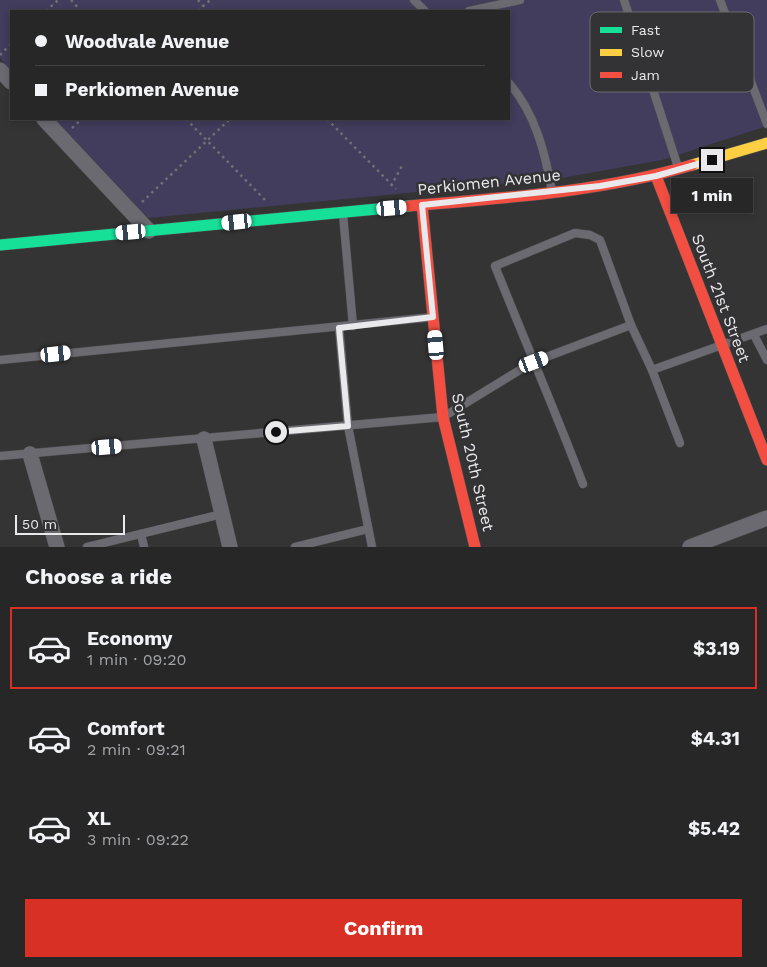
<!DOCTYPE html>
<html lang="en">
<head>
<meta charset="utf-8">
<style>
  :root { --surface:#272728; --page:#333334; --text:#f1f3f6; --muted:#a4a5a8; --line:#434445; --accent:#d93025 }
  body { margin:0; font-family:"Work Sans",sans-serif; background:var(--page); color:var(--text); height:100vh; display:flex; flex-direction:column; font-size:19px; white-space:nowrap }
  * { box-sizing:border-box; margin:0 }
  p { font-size:16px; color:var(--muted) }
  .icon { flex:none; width:28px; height:28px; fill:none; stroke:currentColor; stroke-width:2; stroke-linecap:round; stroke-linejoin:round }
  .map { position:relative; height:547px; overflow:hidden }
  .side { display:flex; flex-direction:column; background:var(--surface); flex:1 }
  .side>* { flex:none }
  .hud { position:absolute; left:10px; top:10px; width:500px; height:110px; border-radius:0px; box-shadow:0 2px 8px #0003,0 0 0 1px var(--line); display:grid; align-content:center; height:110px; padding:0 25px; background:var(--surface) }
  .scale { position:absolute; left:15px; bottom:12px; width:110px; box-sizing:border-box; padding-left:5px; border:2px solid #e9e9ec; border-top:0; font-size:14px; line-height:18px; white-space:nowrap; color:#e9e9ec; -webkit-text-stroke:4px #333336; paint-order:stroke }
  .end { position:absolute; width:22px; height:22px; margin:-11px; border:6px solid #e9e9ec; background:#111; box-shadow:0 0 0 2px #111 }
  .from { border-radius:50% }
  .bubble { position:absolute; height:35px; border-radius:0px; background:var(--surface); box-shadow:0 2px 8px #0003,0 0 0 1px var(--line); font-size:16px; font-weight:700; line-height:35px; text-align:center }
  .car { position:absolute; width:15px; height:30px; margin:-15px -8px; border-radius:6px; box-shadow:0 0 4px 1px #0007; background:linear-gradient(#fff 24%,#345 0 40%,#fff 0 76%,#345 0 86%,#fff 0) }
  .hud b { display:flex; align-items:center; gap:18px; height:48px; font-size:19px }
  .hud b+b { border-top:1px solid var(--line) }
  .hud i { width:12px; height:12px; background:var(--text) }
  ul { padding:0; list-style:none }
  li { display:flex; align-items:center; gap:15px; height:82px; margin:0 10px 8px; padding:0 15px; border:2px solid transparent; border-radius:0px }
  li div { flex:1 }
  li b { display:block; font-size:19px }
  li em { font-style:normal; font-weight:700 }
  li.on { border-color:var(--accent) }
  li>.icon { width:45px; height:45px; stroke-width:1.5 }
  h2 { padding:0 25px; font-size:22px; line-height:60px }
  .action { display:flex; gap:10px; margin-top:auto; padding:10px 25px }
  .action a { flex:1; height:58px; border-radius:0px; background:var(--accent); color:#fff; font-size:20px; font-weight:700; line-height:58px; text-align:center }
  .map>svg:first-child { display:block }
  .green { fill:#423c5d }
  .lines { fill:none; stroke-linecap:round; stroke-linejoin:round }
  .lane-casing { stroke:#515152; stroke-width:9 }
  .street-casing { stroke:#515152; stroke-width:16 }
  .fast-casing { stroke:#515152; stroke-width:12 }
  .slow-casing { stroke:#515152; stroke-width:12 }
  .jam-casing { stroke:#515152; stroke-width:12 }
  .path { stroke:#707075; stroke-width:2.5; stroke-dasharray:2.5 4; stroke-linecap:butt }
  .lane { stroke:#6b6a71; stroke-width:8 }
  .street { stroke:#6b6a71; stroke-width:15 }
  .fast { stroke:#16e098; stroke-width:11 }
  .slow { stroke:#ffcf43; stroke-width:11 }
  .jam { stroke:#f24e42; stroke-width:11 }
  .route { stroke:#e9e9ec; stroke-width:6 }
  .labels { text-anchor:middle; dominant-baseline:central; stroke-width:5; stroke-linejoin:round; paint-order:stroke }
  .street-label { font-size:16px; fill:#e9e9ec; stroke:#333336 }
  .key { fill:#333336; stroke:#6a6a6d; stroke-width:1 }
  .key-label { font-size:14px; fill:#e9e9ec }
</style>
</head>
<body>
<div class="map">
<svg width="767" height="547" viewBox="0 0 767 547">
  <rect width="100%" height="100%" fill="#343435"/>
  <path class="green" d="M0 0H767V126L662 160 562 178 148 218 55 119H509V11H11V71L0 58Z"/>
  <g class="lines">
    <defs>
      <g id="lane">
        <path d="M414 0 425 11"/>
        <path d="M624 0 678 167"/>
        <path d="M720 0 767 124"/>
        <path d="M469 11 520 0"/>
        <path d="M509 83C535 113 545 152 552 191"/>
        <path d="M343 214 353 326"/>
        <path d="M339 327 348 426 372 547"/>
        <path d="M754 335 767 360"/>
        <path d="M0 360 433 317"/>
        <path d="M652 370 680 443"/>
        <path d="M0 456 443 417 533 362 631 325 652 370 767 329"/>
        <path d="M583 484C555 410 524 339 495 266L575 233 590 235 600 240 631 325"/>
        <path d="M141 534 144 547"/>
        <path d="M87 547 222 514"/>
        <path d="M295 547 368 529"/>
      </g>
      <g id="street">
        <path d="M0 70 11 82"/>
        <path d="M44 119 149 231"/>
        <path d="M204 439 230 547"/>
        <path d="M30 454 57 547"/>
        <path d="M690 547 767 518"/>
      </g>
      <path id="fast" d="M0 245 409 206"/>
      <path id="slow" d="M692 165 767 143"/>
      <g id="jam">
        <path d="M656 176 767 460"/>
        <path d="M422 205 443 417 475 547"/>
        <path d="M409 206C504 198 601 192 692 165"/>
      </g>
    </defs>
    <use href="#lane" class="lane-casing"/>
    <use href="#street" class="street-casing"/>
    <use href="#fast" class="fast-casing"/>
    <use href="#slow" class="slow-casing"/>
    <use href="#jam" class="jam-casing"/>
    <g class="path">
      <path d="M71 0 81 11"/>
      <path d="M198 0 203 6"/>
      <path d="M46 11 58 0"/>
      <path d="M198 11 210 0"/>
      <path d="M0 55 11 44"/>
      <path d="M186 119 267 202"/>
      <path d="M327 119 396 189"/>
      <path d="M72 128 82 119"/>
      <path d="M391 186 402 166"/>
      <path d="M142 202 230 119"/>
    </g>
    <use href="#lane" class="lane"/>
    <use href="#street" class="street"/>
    <use href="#fast" class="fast"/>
    <use href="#slow" class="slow"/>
    <use href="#jam" class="jam"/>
  </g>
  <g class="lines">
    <path class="route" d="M276 432 348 426 339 328 433 317 422 205 600 186 656 176 712 160"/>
  </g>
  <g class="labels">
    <g class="street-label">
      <text transform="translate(489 182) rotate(-6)">Perkiomen Avenue</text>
      <text transform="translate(721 298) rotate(69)">South 21st Street</text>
      <text transform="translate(473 462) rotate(77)">South 20th Street</text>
    </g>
  </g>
  <rect x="590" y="12" width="164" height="80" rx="8" class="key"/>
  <rect x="600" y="27" width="22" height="6" fill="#16e098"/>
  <rect x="600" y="49" width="22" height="7" fill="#ffcf43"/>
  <rect x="600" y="72" width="22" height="6" fill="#f24e42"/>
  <g class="key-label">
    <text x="631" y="35">Fast</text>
    <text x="631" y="57">Slow</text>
    <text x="631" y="80">Jam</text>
  </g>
</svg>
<div class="scale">50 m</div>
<i class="end from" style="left:276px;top:432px"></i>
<i class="end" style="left:712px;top:160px"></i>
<div class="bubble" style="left:671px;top:178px;width:82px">1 min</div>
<i class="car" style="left:392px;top:208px;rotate:85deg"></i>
<i class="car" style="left:237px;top:222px;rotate:264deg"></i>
<i class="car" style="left:131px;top:232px;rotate:265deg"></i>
<i class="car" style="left:436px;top:345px;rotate:355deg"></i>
<i class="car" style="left:56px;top:354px;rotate:84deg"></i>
<i class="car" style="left:534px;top:362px;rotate:69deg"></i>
<i class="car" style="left:107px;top:447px;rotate:85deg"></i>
<div class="hud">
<b><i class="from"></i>Woodvale Avenue</b>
<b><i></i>Perkiomen Avenue</b>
</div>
</div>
<section class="side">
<h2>Choose a ride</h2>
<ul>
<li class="on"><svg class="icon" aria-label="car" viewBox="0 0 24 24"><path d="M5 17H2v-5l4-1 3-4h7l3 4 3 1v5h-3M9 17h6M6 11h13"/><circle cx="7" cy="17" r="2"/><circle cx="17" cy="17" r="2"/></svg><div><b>Economy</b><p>1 min · 09:20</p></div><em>$3.19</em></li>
<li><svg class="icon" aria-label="car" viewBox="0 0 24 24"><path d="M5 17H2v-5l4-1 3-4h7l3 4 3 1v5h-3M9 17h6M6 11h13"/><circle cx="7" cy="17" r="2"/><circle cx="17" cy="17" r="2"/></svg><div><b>Comfort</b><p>2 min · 09:21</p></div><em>$4.31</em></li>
<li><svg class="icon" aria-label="car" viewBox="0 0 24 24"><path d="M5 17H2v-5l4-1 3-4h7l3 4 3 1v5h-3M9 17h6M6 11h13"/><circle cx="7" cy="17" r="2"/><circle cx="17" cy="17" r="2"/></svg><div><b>XL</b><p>3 min · 09:22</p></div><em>$5.42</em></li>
</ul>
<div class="action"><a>Confirm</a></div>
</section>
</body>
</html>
